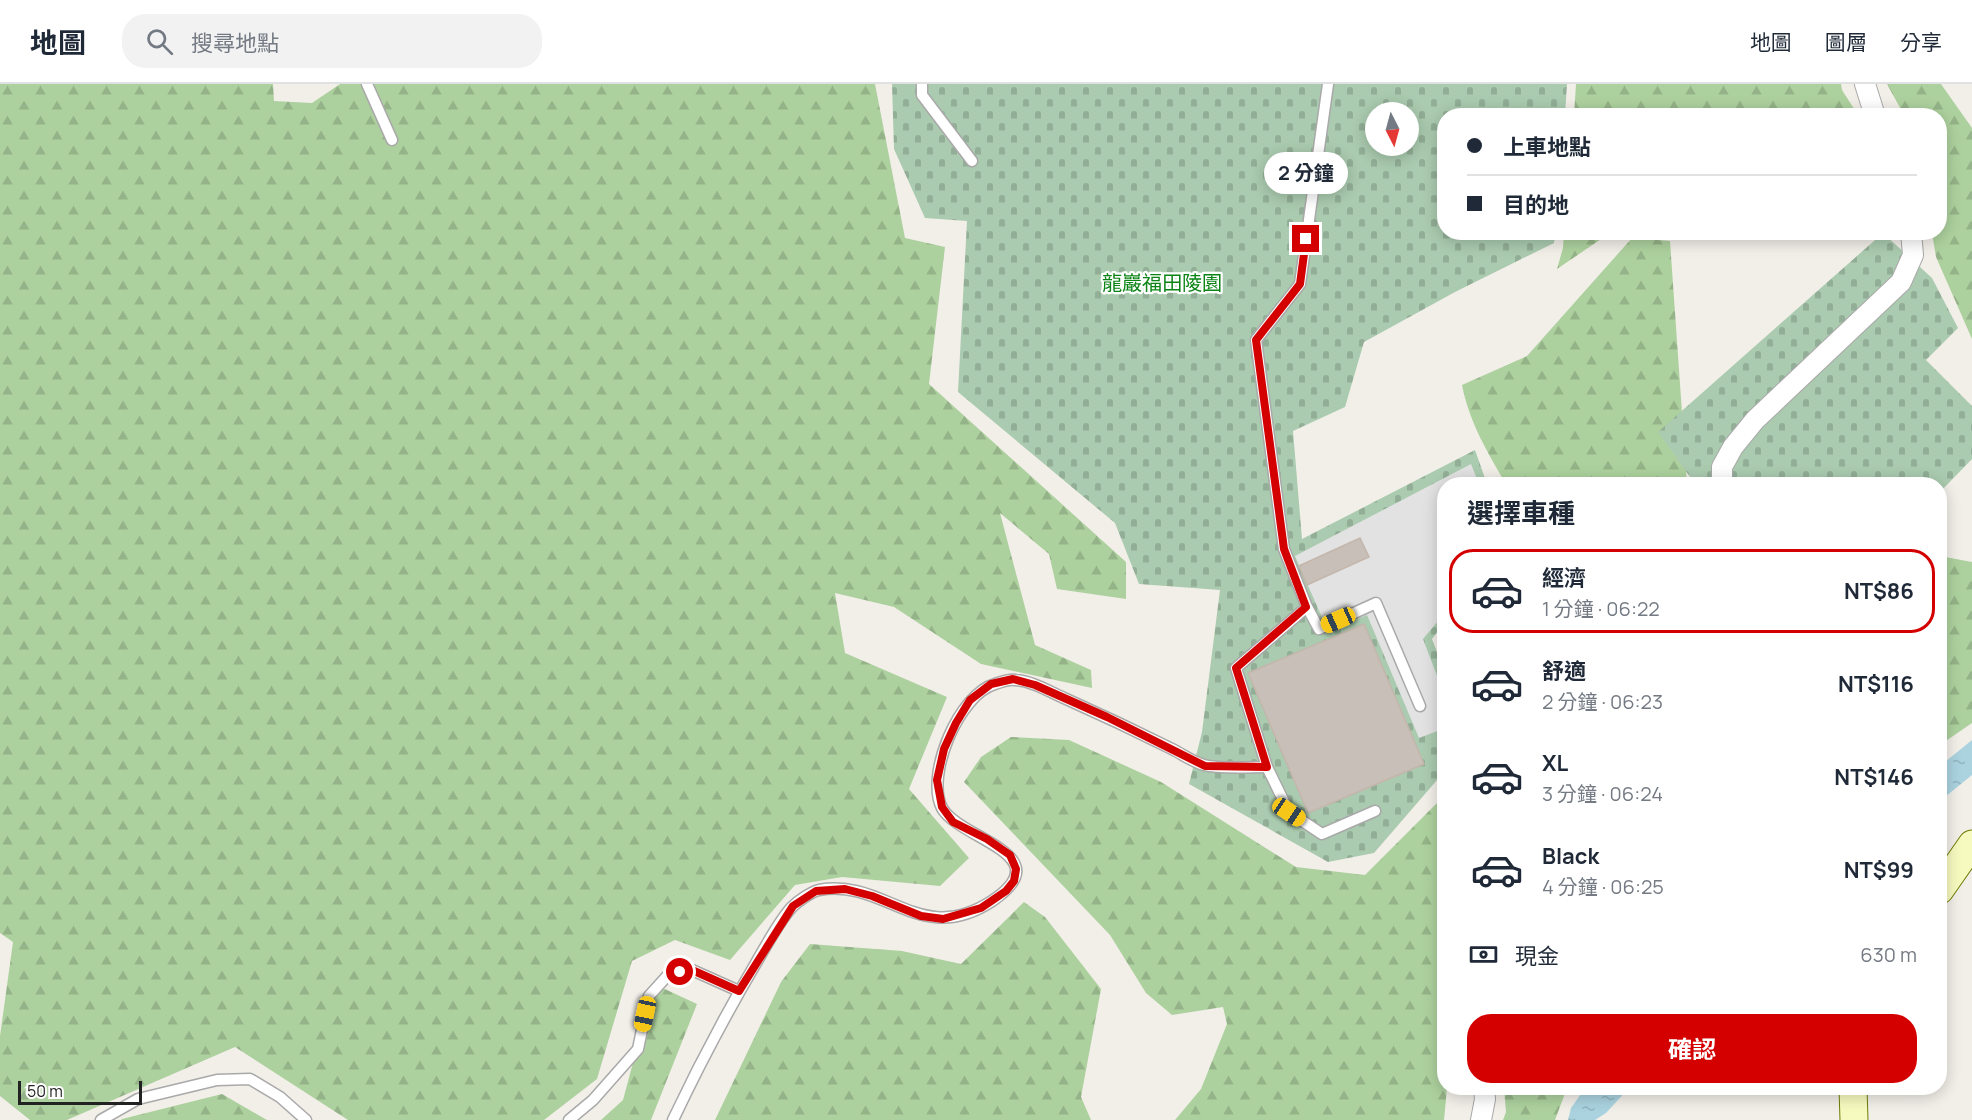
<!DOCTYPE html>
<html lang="zh-TW">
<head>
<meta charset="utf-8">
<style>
  :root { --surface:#fff; --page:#f2f2f3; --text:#1f2937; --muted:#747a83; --line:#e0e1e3; --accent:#d40000 }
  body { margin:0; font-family:Manrope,"Noto Sans TC",sans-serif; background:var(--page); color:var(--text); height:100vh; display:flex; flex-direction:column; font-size:22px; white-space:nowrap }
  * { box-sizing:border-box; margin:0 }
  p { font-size:20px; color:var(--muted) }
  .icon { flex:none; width:33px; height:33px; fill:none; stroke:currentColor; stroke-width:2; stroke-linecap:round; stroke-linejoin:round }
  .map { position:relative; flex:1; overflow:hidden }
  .panel { position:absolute; left:1437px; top:393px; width:510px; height:618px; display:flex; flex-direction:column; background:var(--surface); border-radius:24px; box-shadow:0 3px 15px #0003 }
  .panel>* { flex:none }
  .banner { position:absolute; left:1437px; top:24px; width:510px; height:132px; border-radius:24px; box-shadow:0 3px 15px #0003; display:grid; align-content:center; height:132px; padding:0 30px; background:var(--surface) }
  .needle { width:39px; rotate:174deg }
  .buttons { position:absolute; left:1365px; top:18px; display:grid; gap:12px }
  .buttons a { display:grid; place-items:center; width:54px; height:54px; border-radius:50%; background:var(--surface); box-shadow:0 3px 15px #0003; font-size:30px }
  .scale { position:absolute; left:18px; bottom:15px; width:124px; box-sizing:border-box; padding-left:6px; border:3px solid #222; border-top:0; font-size:16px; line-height:21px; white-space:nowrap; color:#222; -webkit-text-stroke:4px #fff; paint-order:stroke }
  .end { position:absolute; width:27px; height:27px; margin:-14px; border:8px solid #d40000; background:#fff; box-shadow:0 0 0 3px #fff }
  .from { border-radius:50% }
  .bubble { position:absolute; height:42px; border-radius:21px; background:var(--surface); box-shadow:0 3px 15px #0003; font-size:20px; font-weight:700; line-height:42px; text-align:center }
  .car { position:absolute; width:18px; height:36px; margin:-18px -9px; border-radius:8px; box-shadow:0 0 4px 2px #0007; background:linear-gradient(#f5c518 24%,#345 0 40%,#f5c518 0 76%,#345 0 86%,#f5c518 0) }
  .banner b { display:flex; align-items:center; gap:21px; height:57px; font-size:22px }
  .banner b+b { border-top:2px solid var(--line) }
  .banner i { width:15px; height:15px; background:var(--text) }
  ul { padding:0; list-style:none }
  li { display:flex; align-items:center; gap:18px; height:84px; margin:0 12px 9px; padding:0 18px; border:3px solid transparent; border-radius:24px }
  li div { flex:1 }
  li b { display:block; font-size:22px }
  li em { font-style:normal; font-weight:700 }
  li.active { border-color:var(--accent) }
  li>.icon { width:54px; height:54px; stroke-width:1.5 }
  h2 { padding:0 30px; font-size:27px; line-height:72px }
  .pay { display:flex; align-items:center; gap:15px; height:66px; padding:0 30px; font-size:22px }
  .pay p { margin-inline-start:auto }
  .cta { display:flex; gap:12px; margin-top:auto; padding:12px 30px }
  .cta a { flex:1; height:69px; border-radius:24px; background:var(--accent); color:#fff; font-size:24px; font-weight:700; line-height:69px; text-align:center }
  header { display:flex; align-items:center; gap:36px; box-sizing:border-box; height:84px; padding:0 30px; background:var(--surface); border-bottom:2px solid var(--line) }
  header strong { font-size:28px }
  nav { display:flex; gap:33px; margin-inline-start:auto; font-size:21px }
  .search { width:420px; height:54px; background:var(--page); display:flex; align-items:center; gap:15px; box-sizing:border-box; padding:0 21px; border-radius:24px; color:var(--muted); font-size:22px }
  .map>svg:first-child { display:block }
  .forest { fill:url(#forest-firs) }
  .cemetery { fill:url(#cemetery-stones); fill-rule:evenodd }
  .parking { fill:#e2e2e2 }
  .water { fill:url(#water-ripples) }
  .building { fill:#c7bfb8; stroke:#c4b6ab; stroke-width:1.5 }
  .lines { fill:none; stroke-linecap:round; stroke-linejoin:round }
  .lane-casing { stroke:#a9a9a9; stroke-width:13 }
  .street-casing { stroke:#a9a9a9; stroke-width:22 }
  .secondary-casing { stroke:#707d05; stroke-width:29 }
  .lane { stroke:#fff; stroke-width:10 }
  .street { stroke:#fff; stroke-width:20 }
  .secondary { stroke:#f7fabf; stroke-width:27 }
  .route { stroke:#d40000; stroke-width:8 }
  .labels { text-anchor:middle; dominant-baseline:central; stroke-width:4.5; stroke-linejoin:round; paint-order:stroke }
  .park-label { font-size:20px; fill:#0c8416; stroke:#fff }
</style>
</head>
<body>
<header>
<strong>地圖</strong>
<div class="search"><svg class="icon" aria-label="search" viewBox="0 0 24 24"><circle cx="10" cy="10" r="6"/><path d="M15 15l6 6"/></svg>搜尋地點</div>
<nav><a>地圖</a><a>圖層</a><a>分享</a></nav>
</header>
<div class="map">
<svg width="1972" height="1036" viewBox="0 0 1972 1036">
  <defs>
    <pattern id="forest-firs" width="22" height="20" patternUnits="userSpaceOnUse" patternTransform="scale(1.5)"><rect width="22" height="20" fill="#add19e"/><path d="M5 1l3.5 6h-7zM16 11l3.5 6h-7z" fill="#95b388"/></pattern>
    <pattern id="cemetery-stones" width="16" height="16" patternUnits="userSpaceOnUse" patternTransform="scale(1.5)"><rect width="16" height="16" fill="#aacbaf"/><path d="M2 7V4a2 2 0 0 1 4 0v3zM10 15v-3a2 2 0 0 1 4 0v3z" fill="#92ae96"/></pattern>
    <pattern id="water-ripples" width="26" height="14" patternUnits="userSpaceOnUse" patternTransform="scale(1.5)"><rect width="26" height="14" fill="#aad3df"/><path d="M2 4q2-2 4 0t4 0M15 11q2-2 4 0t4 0" fill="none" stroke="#92b5bf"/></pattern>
  </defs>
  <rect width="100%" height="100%" fill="#f2efe9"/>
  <g class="forest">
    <path d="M0 0H273L274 17 312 19 340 0H875L905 154 945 163 929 300 1126 478V515L1057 505 1049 470 1000 429 1035 561 1091 586 1092 604 981 580 894 523 835 509 845 569 947 613 909 705 969 774 940 802 842 793 795 801 730 876 675 856 632 877 597 995 544 1036H348L235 963 67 1036H30L0 1012V952L13 858 0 849Z"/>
    <path d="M1576 0H1841L1842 6 1858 31H1574Z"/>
    <path d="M1887 0H1941L1972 44V255L1936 173 1932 149 1940 148V32L1904 31Z"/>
    <path d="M1564 149V148L1610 149 1557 185 1563 164Z"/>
    <path d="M1632 154 1670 157 1687 400H1506C1487 368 1469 337 1462 301L1527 272Z"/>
    <path d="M1940 472 1972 478V639L1940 661Z"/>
    <path d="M1011 653 1069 656 1161 698 1296 783 1365 791 1444 712V1004H1447L1444 1036H1175L1201 1005 1227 940 1223 923 1172 931 1146 909 1110 851 964 698 981 673Z"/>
    <path d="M1024 818 1045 833 1101 905 1081 1013 1091 1036H715L781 898 810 860 902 867 961 880Z"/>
    <path d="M654 900 697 920 651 1036H601L623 1016Z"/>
    <path d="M1504 1004H1567L1555 1036H1503L1506 1028Z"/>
    <path d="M222 1010 267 1036H121L122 1035Z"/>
  </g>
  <g class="cemetery">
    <path d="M892 0H1567L1565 31 1444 32V148L1555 149 1554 159 1455 208 1364 258 1345 323 1293 347 1302 455 1475 366 1487 400H1444V539L1432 555 1444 586V688L1374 769 1328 778 1189 700 1202 648 1220 506 1139 500 1115 439 958 308 967 137 925 134 894 65ZM1376 28H1408V62H1376Z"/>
    <path d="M1883 149 1932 194 1958 244 1926 276 1972 322V375L1940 408V400H1695L1658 348Z"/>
  </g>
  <path class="parking" d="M1471 380 1479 400H1444V530L1423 555 1444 610V621L1440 646 1419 654 1367 531 1328 547 1295 472Z"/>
  <g class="water">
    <path d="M1972 656V691L1940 717V682Z"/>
    <path d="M1585 1004H1629L1606 1029 1595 1036H1568L1571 1024Z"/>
  </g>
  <g class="building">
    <path d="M1360 454 1369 473 1307 501 1299 482Z"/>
    <path d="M1364 540 1424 680 1308 729 1248 589Z"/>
  </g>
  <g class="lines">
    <defs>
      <g id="lane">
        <path d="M367 0 392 56"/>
        <path d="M922 0V11L972 77"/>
        <path d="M1328 0 1300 200 1256 256 1284 465 1307 523 1236 584 1267 683 1289 728 1322 750 1375 727"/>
        <path d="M1307 523 1319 545 1376 519 1420 622"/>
        <path d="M101 1036 138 1015 217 996 250 995 280 1013 306 1036"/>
        <path d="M569 1036 593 1016 638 965 649 912 668 891 692 886 739 907"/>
        <path d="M673 1036C698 983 726 930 756 879 766 862 779 837 792 823 798 817 811 808 819 806 886 794 920 864 992 817 1062 770 960 756 942 724 925 691 959 610 995 600 1001 598 1009 595 1015 596 1032 597 1048 607 1064 614 1100 630 1136 647 1172 665 1182 670 1193 678 1204 681 1218 685 1250 683 1267 683"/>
      </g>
      <g id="street">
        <path d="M1865 0 1875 32"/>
        <path d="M1722 400V383L1733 363 1755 336 1901 198 1913 171 1911 148"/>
        <path d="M1481 1036 1485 1015 1484 1004"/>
      </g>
      <g id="secondary">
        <path d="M1940 806 1972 760"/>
        <path d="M1853 1004 1854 1036"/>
      </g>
    </defs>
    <use href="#lane" class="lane-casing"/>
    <use href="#street" class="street-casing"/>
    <use href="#secondary" class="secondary-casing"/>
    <use href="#lane" class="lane"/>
    <use href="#street" class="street"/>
    <use href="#secondary" class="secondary"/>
  </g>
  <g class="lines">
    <path class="route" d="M680 888 692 886 739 907 793 822 816 807 845 805 872 812 921 832 943 835 981 824 1006 807 1014 797 1016 785 1010 771 987 755 953 738 942 723 937 696 944 665 956 639 970 616 991 600 1013 595 1035 601 1107 633 1205 682 1267 683 1236 584 1306 523 1284 465 1256 256 1300 200 1306 155"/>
  </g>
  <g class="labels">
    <g class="park-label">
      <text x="1162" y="198">龍巖福田陵園</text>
    </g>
  </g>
</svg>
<div class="buttons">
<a><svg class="needle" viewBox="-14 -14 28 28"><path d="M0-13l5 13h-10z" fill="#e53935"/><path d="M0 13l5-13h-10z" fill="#747a83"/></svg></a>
</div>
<div class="scale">50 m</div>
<i class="end from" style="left:680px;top:888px"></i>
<i class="end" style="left:1306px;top:155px"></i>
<div class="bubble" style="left:1264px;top:68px;width:84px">2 分鐘</div>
<i class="car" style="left:1338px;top:536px;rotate:246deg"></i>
<i class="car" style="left:1289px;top:728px;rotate:124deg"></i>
<i class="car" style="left:645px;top:930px;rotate:192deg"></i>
<div class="banner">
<b><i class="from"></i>上車地點</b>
<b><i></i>目的地</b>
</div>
<section class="panel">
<h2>選擇車種</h2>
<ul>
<li class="active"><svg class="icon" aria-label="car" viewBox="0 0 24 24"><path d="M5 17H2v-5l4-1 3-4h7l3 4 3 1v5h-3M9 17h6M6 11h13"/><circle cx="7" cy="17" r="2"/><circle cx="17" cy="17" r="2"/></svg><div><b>經濟</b><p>1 分鐘 · 06:22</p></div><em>NT$86</em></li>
<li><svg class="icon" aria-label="car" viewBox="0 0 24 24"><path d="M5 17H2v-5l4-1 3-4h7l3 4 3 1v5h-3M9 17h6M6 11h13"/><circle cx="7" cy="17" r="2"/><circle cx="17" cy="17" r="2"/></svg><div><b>舒適</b><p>2 分鐘 · 06:23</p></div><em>NT$116</em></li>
<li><svg class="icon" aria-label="car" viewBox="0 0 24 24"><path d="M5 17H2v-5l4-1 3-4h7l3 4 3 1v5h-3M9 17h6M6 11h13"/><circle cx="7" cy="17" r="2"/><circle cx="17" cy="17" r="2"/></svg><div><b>XL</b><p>3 分鐘 · 06:24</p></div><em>NT$146</em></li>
<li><svg class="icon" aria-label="car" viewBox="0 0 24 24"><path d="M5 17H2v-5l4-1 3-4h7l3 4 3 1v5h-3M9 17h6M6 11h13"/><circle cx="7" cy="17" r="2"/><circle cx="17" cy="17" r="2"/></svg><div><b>Black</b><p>4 分鐘 · 06:25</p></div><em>NT$99</em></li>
</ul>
<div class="pay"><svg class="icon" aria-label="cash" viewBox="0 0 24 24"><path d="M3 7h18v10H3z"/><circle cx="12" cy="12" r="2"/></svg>現金<p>630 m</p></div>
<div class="cta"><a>確認</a></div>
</section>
</div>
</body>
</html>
